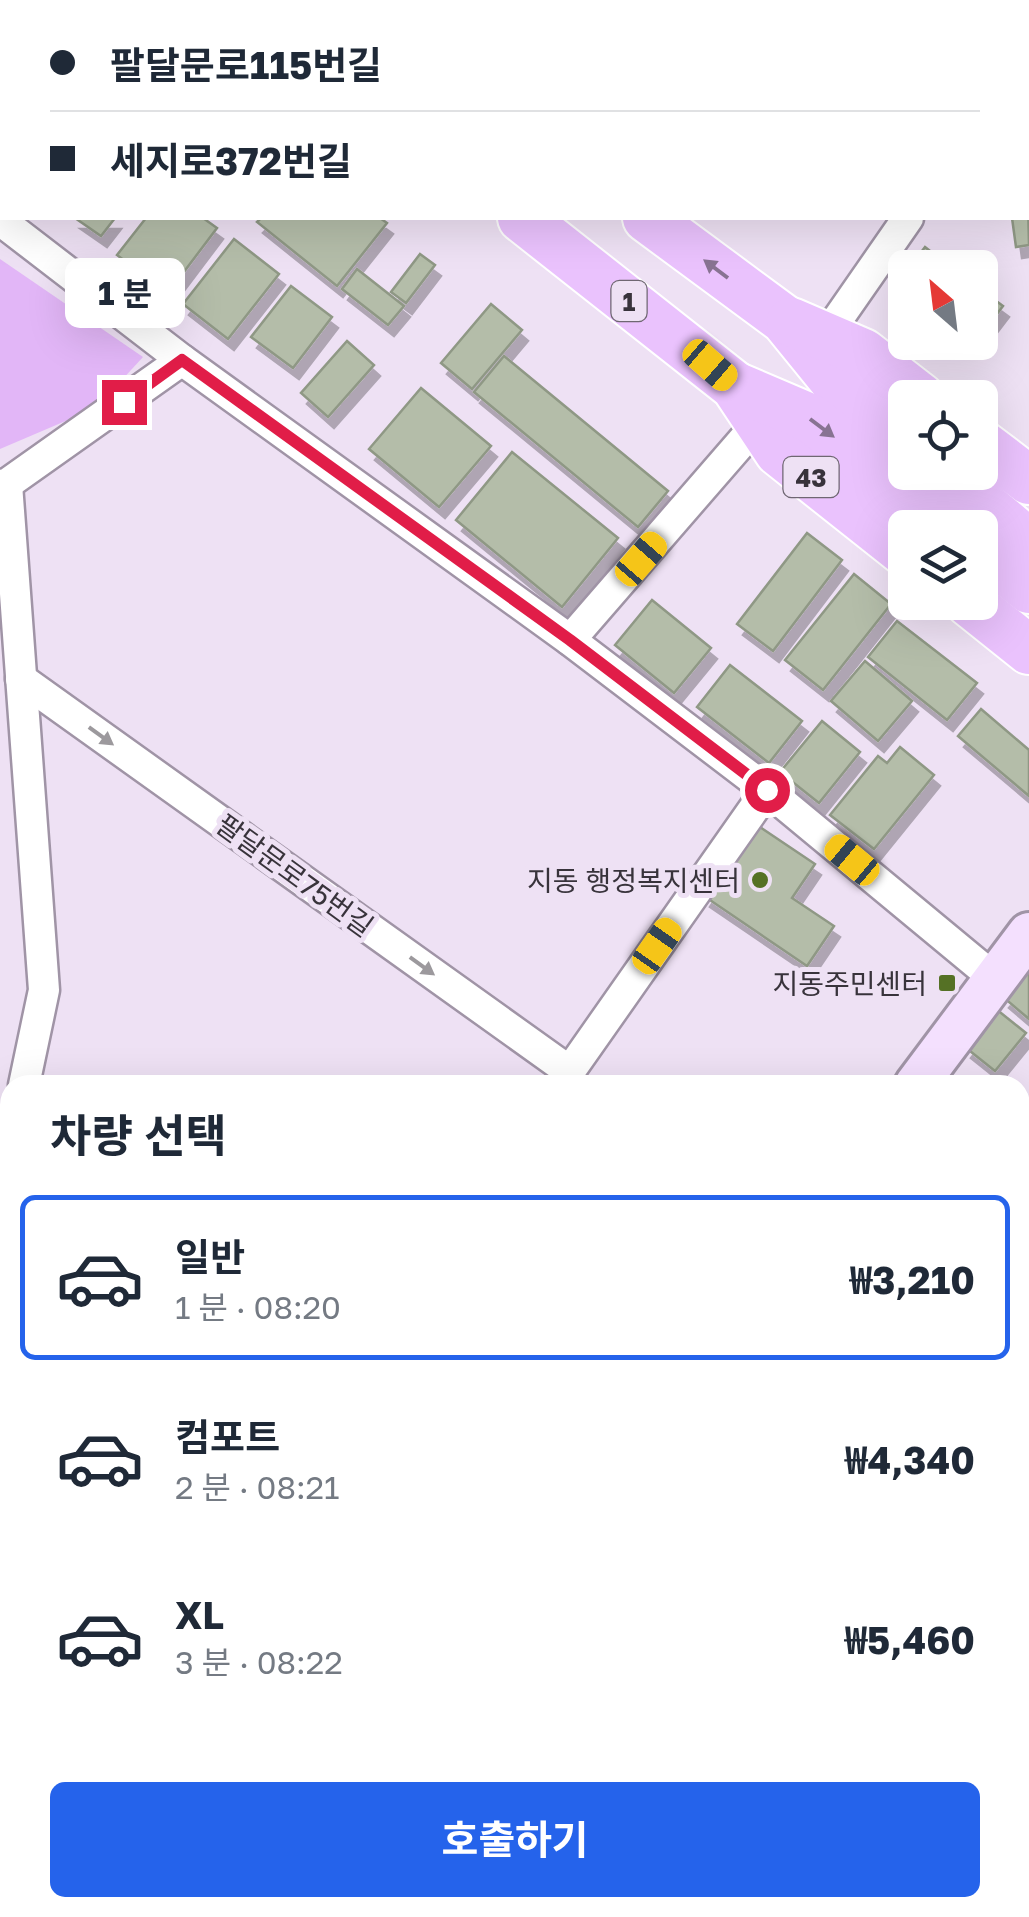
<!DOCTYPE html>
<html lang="ko">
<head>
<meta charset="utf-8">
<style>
  :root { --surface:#fff; --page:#f2f2f3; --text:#1f2937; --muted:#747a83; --line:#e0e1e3; --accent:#2563eb }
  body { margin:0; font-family:"Golos Text","Noto Sans KR",sans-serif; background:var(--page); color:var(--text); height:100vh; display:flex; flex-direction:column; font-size:38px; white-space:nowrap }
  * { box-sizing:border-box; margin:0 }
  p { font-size:32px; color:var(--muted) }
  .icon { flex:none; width:55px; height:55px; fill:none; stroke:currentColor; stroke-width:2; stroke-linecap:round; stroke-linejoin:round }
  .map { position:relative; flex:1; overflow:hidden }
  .panel { position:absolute; left:0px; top:1075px; width:1030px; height:842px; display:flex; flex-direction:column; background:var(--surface); border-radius:30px 30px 0 0; box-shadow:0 10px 40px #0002 }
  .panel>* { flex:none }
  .top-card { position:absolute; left:0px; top:0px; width:1030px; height:220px; box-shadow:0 10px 40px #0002; display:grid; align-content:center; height:220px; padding:0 50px; background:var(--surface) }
  .needle { width:65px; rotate:332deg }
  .buttons { position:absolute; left:888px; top:250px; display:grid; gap:20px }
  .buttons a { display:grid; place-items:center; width:110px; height:110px; border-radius:15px; background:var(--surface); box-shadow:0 10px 40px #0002; font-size:50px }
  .end { position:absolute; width:45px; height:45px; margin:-22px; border:12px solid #e11d48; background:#fff; box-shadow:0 0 0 5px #fff }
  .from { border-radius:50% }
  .bubble { position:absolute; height:70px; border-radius:15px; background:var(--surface); box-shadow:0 10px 40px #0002; font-size:32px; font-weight:700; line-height:70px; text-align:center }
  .car { position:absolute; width:30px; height:60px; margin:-30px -15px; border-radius:12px; box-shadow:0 0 8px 2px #0007; background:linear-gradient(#f5c518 24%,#345 0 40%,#f5c518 0 76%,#345 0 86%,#f5c518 0) }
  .top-card b { display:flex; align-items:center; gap:35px; height:95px; font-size:38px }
  .top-card b+b { border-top:2px solid var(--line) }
  .top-card i { width:25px; height:25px; background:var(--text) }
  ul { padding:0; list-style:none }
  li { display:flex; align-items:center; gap:30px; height:165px; margin:0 20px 15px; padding:0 30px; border:5px solid transparent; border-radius:15px }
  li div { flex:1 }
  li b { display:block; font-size:38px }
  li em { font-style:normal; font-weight:700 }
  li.active { border-color:var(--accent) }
  li>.icon { width:90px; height:90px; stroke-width:1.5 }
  h2 { padding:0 50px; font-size:45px; line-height:120px }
  .cta { display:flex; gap:20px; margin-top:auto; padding:20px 50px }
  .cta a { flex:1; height:115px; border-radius:15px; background:var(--accent); color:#fff; font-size:40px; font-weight:700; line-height:115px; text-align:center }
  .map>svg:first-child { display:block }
  .green { fill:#e2b6f7 }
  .building { fill:#b4bda9; stroke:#8f9885; stroke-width:2.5; filter:url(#shadow) }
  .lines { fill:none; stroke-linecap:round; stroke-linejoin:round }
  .street-casing { stroke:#a094a6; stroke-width:35 }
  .secondary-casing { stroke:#a094a6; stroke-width:48 }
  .primary-casing { stroke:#fff; stroke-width:52 }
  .street { stroke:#fff; stroke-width:30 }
  .secondary { stroke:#f4e0fe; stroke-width:42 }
  .primary { stroke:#eac2fd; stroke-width:48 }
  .oneway { fill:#887392 }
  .oneway2 { fill:#9c999d }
  .route { stroke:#e11d48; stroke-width:12 }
  .poi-dot { fill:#557125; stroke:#eee1f4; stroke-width:4 }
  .labels { text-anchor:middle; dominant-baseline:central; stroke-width:10; stroke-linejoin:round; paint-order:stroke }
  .shield { fill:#eee1f4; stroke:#6f6772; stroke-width:2.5 }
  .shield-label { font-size:25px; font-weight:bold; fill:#38333b }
  .street-label { font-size:28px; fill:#38333b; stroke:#eee1f4 }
  .poi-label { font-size:28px; fill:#38333b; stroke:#eee1f4; text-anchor:end }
</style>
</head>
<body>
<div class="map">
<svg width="1029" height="1917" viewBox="0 0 1029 1917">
  <defs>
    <filter id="shadow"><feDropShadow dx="6" dy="11" stdDeviation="0" flood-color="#0004"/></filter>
  </defs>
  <rect width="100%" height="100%" fill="#eee1f4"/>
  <path class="green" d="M0 259 143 357 96 408 0 449Z"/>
  <g class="building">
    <path d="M695 0H775L778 2H693Z"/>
    <path d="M913 0H984L987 2H911Z"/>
    <path d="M1028 206 1029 245 1016 247 1012 218H1028Z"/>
    <path d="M75 218H115L101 236Z"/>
    <path d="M146 218H203L217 228 168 293 117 255Z"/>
    <path d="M261 218H380L387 223 337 286 257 222Z"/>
    <path d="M234 239 279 274 228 339 183 304Z"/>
    <path d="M925 247 952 268H909Z"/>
    <path d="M420 254 435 265 406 303 391 292Z"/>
    <path d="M357 269 404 306 388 325 342 289Z"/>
    <path d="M905 273V302L891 291Z"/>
    <path d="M291 286 332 317 293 368 251 337Z"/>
    <path d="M980 289 1003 306 980 336Z"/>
    <path d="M491 304 522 330 472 389 441 363Z"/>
    <path d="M347 341 374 365 328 417 301 393Z"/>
    <path d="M504 356 668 491 638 527 474 392Z"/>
    <path d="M421 388 491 446 439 507 369 449Z"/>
    <path d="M512 452 618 538 562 607 456 520Z"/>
    <path d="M807 533 842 560 773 651 737 624Z"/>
    <path d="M854 574 891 604 823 690 785 660Z"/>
    <path d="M652 600 711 648 674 693 615 645Z"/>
    <path d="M897 621 977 683 947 720 868 657Z"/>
    <path d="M865 661 912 701 878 741 831 701Z"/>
    <path d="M730 665 802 721 769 763 697 707Z"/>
    <path d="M981 709 1029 750V796L958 736Z"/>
    <path d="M822 721 860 752 819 803 780 772Z"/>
    <path d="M900 747 934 775 874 849 830 815 878 756 887 763Z"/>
    <path d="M754 823 815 864 792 898 834 926 807 966 704 896Z"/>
    <path d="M1029 968V1019L1003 997Z"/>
    <path d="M996 1009 1026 1033 995 1071 965 1047Z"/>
  </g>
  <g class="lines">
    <defs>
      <g id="street">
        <path d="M101 2 103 0"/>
        <path d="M1028 47 1029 45"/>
        <path d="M0 130 2 127"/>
        <path d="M0 220 182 360 570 640 767 790 994 978"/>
        <path d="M826 336 908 218"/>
        <path d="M7 484 44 990 24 1085"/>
        <path d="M0 485 7 484 182 360"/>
        <path d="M570 640 759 422"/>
        <path d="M21 679 569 1071"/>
        <path d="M560 1085 767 790"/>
        <path d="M1020 1153 1029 1162"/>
        <path d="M0 1203 10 1154"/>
        <path d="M0 1422 10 1429"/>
        <path d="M1020 1608 1029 1616"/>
        <path d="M0 1789 10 1796"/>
        <path d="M165 1908 178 1917"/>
        <path d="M449 1908 450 1917"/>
        <path d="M812 1917 819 1908"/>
      </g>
      <g id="secondary">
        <path d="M916 1085 1029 934"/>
        <path d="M320 1917 327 1908"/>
      </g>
      <g id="primary">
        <path d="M242 0 245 2"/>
        <path d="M363 0 366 2"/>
        <path d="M522 218 735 386 779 452 905 552"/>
        <path d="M647 218 785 320 837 384 905 440"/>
        <path d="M791 322 863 353 921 398"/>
        <path d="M735 386 810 418 951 528"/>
        <path d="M980 443 1029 480"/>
        <path d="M944 472 1029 543"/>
        <path d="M980 550 1029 589"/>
        <path d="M969 602 1029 650"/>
      </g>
    </defs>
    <use href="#street" class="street-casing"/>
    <use href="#secondary" class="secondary-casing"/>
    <use href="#primary" class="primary-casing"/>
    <use href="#street" class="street"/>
    <use href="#secondary" class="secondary"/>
    <use href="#primary" class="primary"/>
  </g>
  <defs><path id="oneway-solid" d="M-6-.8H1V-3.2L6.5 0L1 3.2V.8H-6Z" transform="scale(2.5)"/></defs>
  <g class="oneway">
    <use href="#oneway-solid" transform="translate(716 269) rotate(-143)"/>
    <use href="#oneway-solid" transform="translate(822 428) rotate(37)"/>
  </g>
  <g class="oneway2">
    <use href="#oneway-solid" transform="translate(101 736) rotate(36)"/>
    <use href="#oneway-solid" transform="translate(422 966) rotate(36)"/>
  </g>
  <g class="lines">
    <path class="route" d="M124 402 182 360 570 640 767 790"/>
  </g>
  <g class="poi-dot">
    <circle cx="760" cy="880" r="10"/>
    <rect x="937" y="973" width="20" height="20" rx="5"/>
  </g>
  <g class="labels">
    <g class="shield">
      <rect x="611.5" y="281" width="35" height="40" rx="8"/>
      <rect x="783.5" y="457" width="55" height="40" rx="8"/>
    </g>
    <g class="shield-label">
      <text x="629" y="301">1</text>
      <text x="811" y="477">43</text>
    </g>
    <g class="street-label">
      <text transform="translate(295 875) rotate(36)">팔달문로75번길</text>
    </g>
    <g class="poi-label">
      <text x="740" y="880">지동 행정복지센터</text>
      <text x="927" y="983">지동주민센터</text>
    </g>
  </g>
</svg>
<div class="buttons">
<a><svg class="needle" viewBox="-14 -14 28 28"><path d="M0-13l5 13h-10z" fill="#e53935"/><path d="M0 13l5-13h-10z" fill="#747a83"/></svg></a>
<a><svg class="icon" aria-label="locate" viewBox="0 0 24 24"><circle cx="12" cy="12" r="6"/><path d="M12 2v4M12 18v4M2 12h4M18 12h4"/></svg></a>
<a><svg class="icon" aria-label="layers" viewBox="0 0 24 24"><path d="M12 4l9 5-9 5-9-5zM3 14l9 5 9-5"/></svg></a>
</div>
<i class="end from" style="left:767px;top:790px"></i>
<i class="end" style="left:124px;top:402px"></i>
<div class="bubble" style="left:65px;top:258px;width:120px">1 분</div>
<i class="car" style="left:710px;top:365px;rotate:131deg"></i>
<i class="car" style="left:641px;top:559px;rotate:41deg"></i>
<i class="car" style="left:852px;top:860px;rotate:310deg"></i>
<i class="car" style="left:657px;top:946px;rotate:35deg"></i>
<div class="top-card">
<b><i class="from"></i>팔달문로115번길</b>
<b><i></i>세지로372번길</b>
</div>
<section class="panel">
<h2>차량 선택</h2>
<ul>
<li class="active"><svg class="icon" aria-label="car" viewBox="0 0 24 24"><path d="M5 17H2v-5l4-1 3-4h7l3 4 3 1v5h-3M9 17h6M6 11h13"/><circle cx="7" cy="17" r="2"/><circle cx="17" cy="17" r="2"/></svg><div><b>일반</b><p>1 분 · 08:20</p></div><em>₩3,210</em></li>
<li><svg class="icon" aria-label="car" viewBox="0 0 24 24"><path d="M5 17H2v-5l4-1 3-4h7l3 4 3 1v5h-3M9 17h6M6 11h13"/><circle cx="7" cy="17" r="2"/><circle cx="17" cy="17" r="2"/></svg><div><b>컴포트</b><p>2 분 · 08:21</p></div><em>₩4,340</em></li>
<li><svg class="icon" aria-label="car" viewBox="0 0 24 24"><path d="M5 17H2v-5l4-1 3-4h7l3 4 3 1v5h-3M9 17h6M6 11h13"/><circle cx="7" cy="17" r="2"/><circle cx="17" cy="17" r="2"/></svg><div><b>XL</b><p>3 분 · 08:22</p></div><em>₩5,460</em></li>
</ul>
<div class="cta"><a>호출하기</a></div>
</section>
</div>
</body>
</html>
